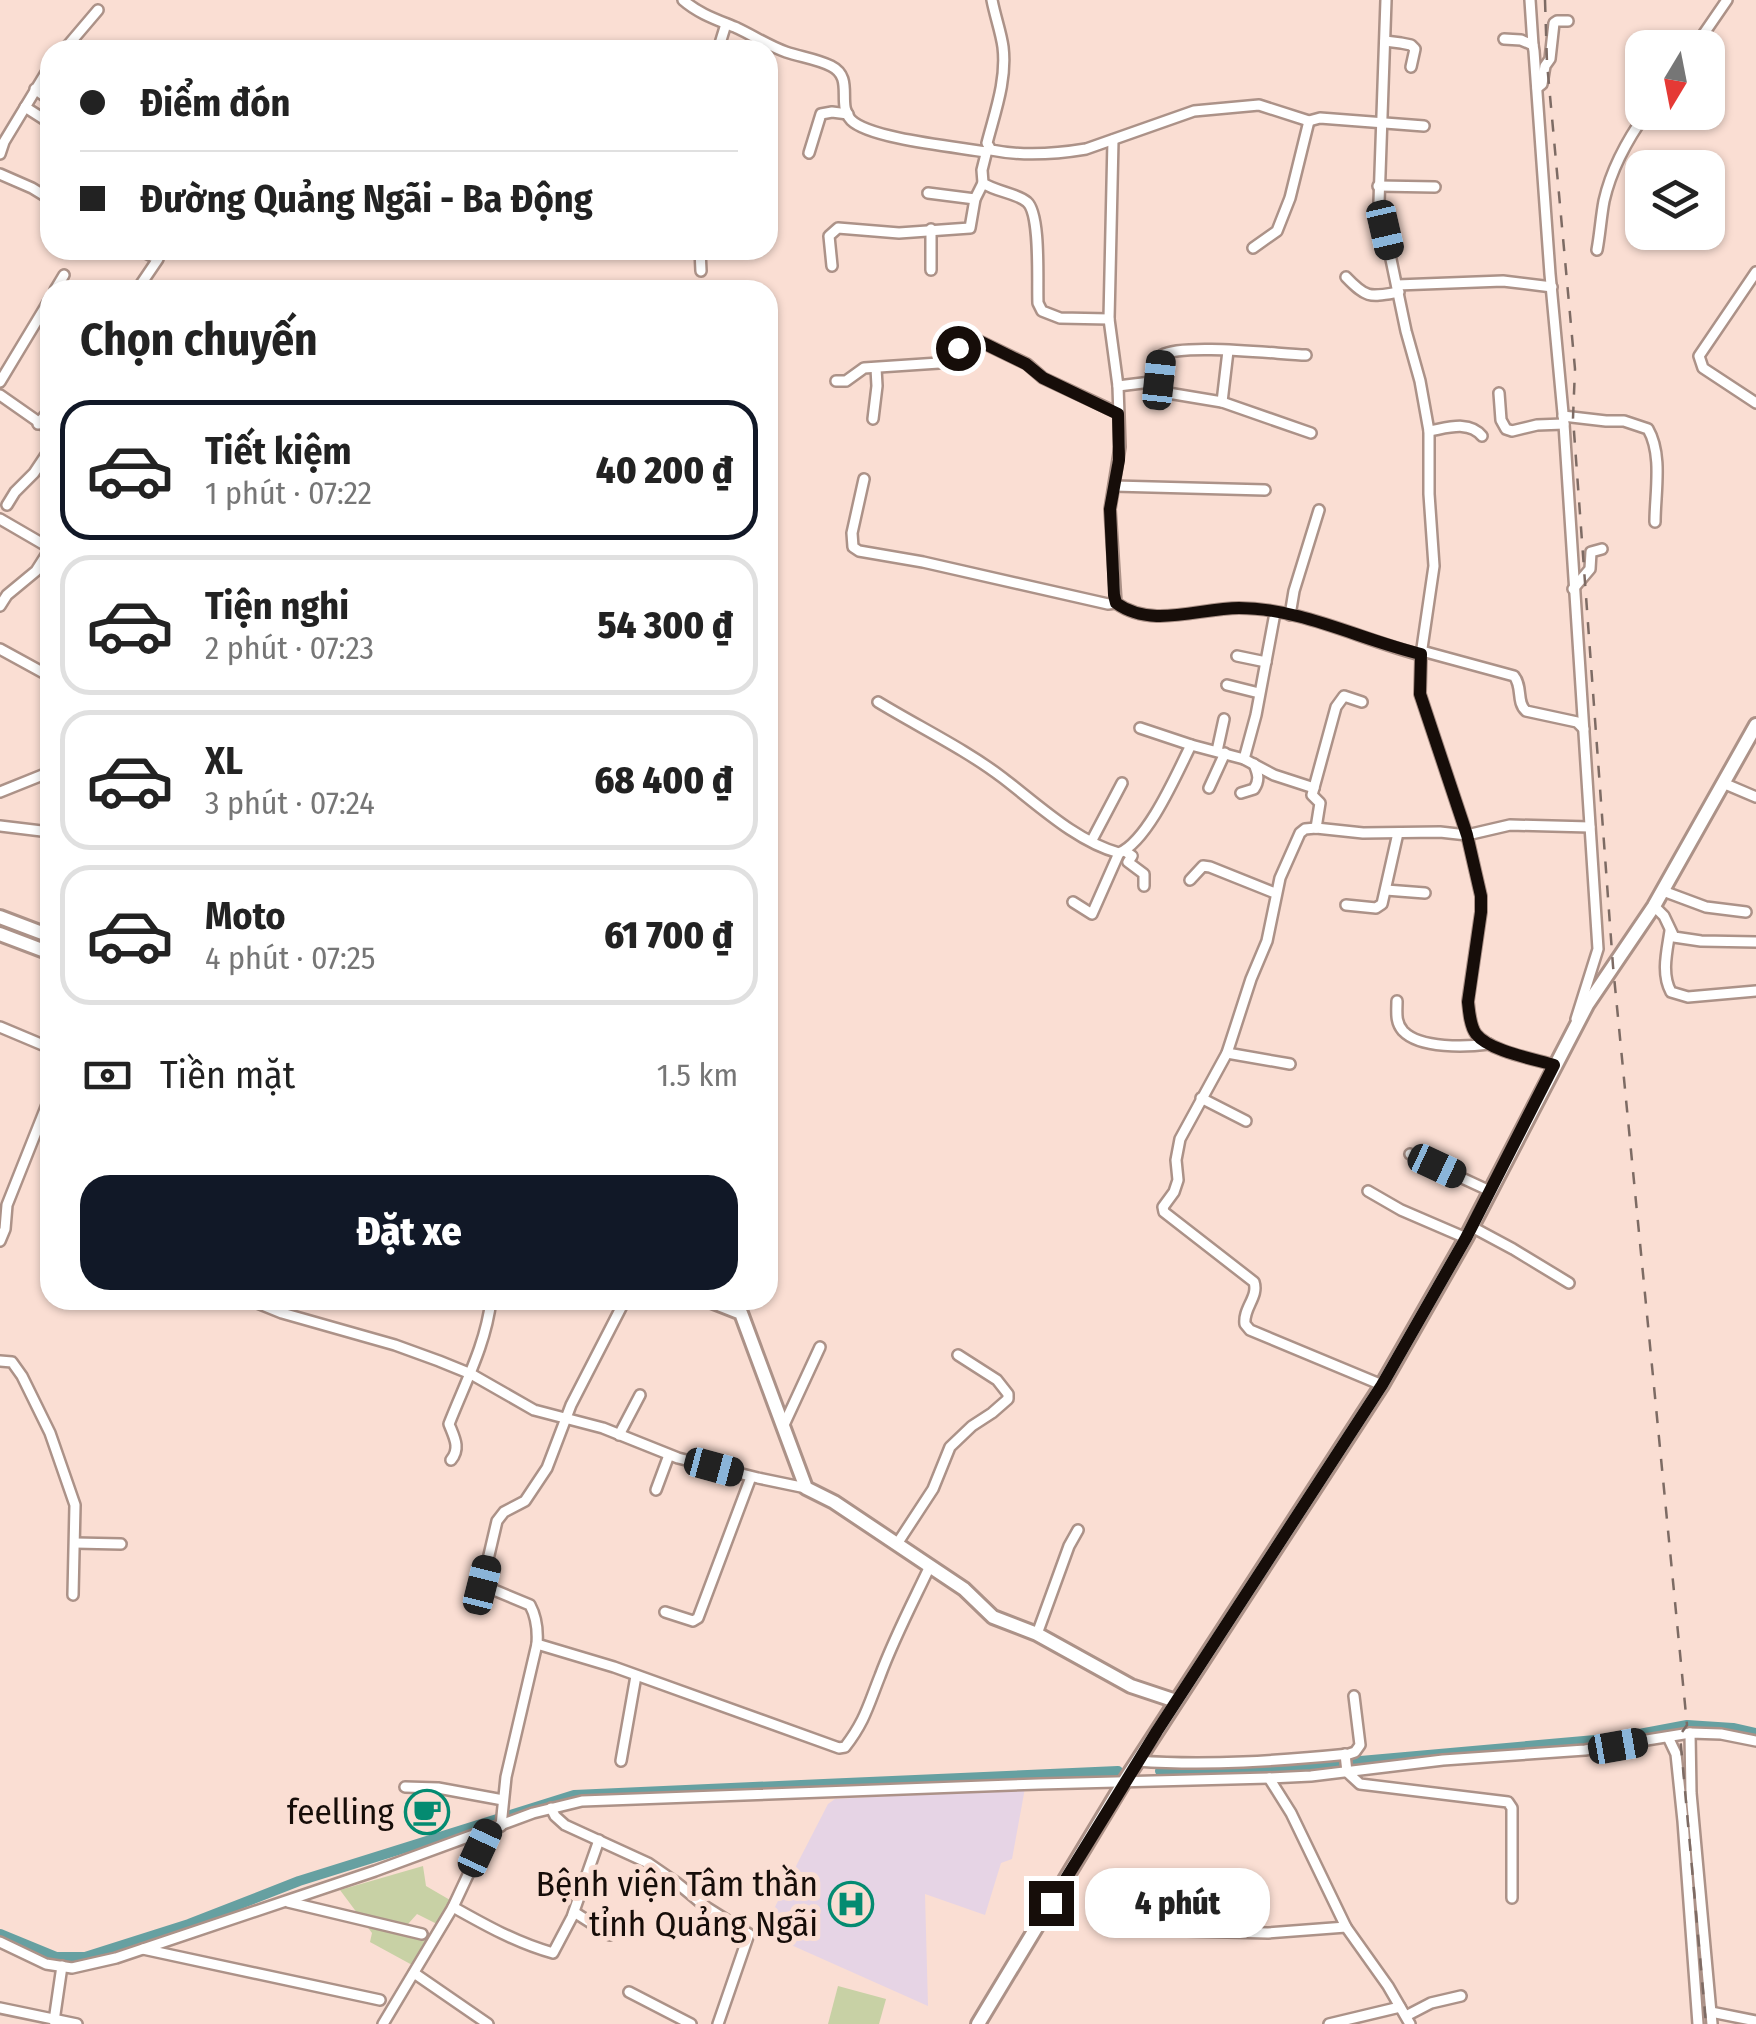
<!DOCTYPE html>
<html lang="vi">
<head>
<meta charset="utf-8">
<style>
  :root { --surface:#fff; --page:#f6f6f6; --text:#222; --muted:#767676; --line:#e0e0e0; --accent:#111827 }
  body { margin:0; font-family:"Fira Sans Condensed",sans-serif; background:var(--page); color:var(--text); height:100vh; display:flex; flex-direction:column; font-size:38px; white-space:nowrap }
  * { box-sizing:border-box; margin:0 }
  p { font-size:32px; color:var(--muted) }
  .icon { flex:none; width:55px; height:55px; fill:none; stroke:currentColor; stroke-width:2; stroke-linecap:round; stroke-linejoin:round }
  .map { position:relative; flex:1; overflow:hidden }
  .details { position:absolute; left:40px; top:280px; width:738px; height:1030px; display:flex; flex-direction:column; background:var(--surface); border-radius:30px; box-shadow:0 2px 8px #0004 }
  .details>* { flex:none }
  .hud { position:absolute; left:40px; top:40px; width:738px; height:220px; border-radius:30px; box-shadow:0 2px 8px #0004; display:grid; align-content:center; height:220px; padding:0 40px; background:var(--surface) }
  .needle { width:65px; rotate:190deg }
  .fabs { position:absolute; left:1625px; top:30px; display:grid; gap:20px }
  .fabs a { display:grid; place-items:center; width:100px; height:100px; border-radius:20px; background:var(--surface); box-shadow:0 2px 8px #0004; font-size:50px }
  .end { position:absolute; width:45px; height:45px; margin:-22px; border:12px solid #160d09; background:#fff; box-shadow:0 0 0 5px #fff }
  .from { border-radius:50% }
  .bubble { position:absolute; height:70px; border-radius:30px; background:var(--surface); box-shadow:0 2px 8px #0004; font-size:32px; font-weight:800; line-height:70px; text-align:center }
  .car { position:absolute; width:30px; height:60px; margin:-30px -15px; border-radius:12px; box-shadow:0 0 8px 2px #0007; background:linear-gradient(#222 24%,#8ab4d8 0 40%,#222 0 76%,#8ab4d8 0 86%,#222 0) }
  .hud b { display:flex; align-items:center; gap:35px; height:95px; font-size:38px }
  .hud b+b { border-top:2px solid var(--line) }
  .hud i { width:25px; height:25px; background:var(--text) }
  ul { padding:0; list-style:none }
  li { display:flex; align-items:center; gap:30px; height:140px; margin:0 20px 15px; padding:0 20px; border:5px solid var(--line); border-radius:30px }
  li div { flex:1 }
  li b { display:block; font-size:38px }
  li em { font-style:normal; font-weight:800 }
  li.selected { border-color:var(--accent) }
  li>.icon { width:90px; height:90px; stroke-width:1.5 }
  h2 { padding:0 40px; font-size:45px; line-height:120px }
  .pay { display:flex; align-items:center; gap:25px; height:110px; padding:0 40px; font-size:38px }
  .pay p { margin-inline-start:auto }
  .primary-button { display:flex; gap:20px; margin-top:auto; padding:20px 40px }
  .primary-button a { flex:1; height:115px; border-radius:30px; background:var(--accent); color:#fff; font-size:40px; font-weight:800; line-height:115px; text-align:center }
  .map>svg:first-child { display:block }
  .medical { fill:#e6d4e5 }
  .green { fill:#c8d1a5 }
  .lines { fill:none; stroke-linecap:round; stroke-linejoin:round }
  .canal { stroke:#66a0a1; stroke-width:10 }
  .street-casing { stroke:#ac9288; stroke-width:14 }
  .secondary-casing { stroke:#ac9288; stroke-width:18 }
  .street { stroke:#fff; stroke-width:9 }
  .secondary { stroke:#fff; stroke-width:12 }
  .rail { stroke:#7d6b64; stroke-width:2.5; stroke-dasharray:12 12; stroke-linecap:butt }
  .route { stroke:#160d09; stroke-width:12 }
  .labels { text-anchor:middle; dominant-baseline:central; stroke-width:10; stroke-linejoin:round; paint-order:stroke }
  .poi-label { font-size:35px; fill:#160d09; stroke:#faded3; text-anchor:end }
</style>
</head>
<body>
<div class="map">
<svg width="1756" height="2024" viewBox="0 0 1756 2024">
  <rect width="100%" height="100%" fill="#faded3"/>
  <path class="medical" d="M1025 1788 1012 1859 1001 1863 985 1915 925 1894 928 2006 762 1932 828 1804 835 1799Z"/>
  <g class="green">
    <path d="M423 1866 426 1886 450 1900 437 1924 417 1914 408 1924 432 1936 414 1966 370 1942 372 1933 340 1890Z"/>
    <path d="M838 1986 886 1999 879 2024H828Z"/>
  </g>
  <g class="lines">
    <g class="canal">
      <path d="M1160 1771 1224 1773 1618 1738 1687 1725 1733 1728 1756 1733"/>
      <path d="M0 1934 56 1957H85L189 1924 299 1881 574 1795 1118 1771"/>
    </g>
    <defs>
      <g id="street">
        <path d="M683 0C699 14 718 20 737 28 754 36 769 46 786 52 801 57 817 59 831 66 855 78 836 104 851 120 870 139 958 147 986 152"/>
        <path d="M992 0C995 16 1001 32 1003 47 1007 80 995 112 987 143L991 150C1021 156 1056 154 1086 149L1194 111 1259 105 1309 121 1320 118 1424 126"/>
        <path d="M1386 0 1379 202 1406 331 1420 381 1429 431V494L1434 566 1421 655 1420 694 1467 835 1481 896V912L1468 1001C1469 1011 1470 1026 1476 1034 1489 1051 1534 1059 1554 1065"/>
        <path d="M1530 0 1533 45"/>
        <path d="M1504 39 1521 40 1533 45 1534 51 1550 274 1564 424 1598 949 1576 1019"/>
        <path d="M1385 41 1401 43 1411 45 1415 49 1411 67"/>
        <path d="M1694 48 1727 0"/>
        <path d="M64 50 98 10"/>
        <path d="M718 50 726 24"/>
        <path d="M1537 88 1542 84 1545 66 1550 59 1554 23 1557 21H1568"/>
        <path d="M35 89 50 100"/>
        <path d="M25 107 50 123"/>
        <path d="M1113 140 1109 319 1118 386 1120 447 1110 509 1116 603C1152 629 1199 608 1239 608 1301 608 1362 640 1421 655"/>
        <path d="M987 150 982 170 983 183C996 192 1017 193 1027 202 1041 214 1037 283 1038 303L1042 311 1060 318 1109 319"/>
        <path d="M809 153 821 114 832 112 848 114"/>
        <path d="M0 154 4 142 50 66"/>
        <path d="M0 174 32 188 50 199"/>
        <path d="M1378 186 1435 187"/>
        <path d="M928 193 975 199"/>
        <path d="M931 229V270"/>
        <path d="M1253 248 1277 231 1290 198 1309 121"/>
        <path d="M700 250 701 271"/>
        <path d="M1597 250C1600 234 1601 217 1604 201 1611 170 1629 137 1647 112"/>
        <path d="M832 266 829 236 838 228 899 233 970 228 975 199 983 183"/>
        <path d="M1756 272 1699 356 1703 368 1756 403"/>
        <path d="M1346 277C1367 299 1370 297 1399 292"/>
        <path d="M1397 285 1503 281 1552 287"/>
        <path d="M55 290 64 275"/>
        <path d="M137 290 158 259 139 250"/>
        <path d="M836 381H846L864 368 939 363 975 339 1027 364 1043 378 1118 413"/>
        <path d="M1159 381 1162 355C1183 343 1277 354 1306 355"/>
        <path d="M0 382 50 299"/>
        <path d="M1118 386 1159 381 1163 390 1168 393 1222 402 1311 433"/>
        <path d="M1499 393 1501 420 1506 429 1512 431 1537 425 1564 424"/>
        <path d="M0 395 50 430"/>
        <path d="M1222 402 1228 351"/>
        <path d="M1563 416 1606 421H1624L1648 429C1663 455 1655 493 1655 522"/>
        <path d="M873 419 877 386 876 368"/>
        <path d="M38 424 50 409"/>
        <path d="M1429 431C1447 428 1469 420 1482 436"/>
        <path d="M864 479 852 533 853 547 859 551 923 562 1108 604 1116 603"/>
        <path d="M1114 486 1265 490"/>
        <path d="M7 505 15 492 34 473 50 449"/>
        <path d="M0 519 50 548"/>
        <path d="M1573 589 1590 569 1591 552 1602 549"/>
        <path d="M0 606 7 595 36 571 50 549"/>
        <path d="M1290 615 1294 591 1319 510"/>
        <path d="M0 649 42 672"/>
        <path d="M1422 651 1514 676C1523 687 1516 702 1526 711L1577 722 1584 729"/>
        <path d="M1237 656 1266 662"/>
        <path d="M1227 685 1259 693"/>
        <path d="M878 702C919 727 965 749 1003 778 1037 804 1077 842 1119 853 1148 841 1177 773 1191 745L1244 759 1274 775 1314 788"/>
        <path d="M1140 728 1191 745"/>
        <path d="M1217 751 1224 719"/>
        <path d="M1244 759 1256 715 1275 613"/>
        <path d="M1723 783 1756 797"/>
        <path d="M1209 788 1225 753"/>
        <path d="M0 792 50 772"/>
        <path d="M1241 793 1254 789C1260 780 1258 774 1254 764"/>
        <path d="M0 826 50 832"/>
        <path d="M1316 828 1320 803 1312 795 1336 707 1344 696 1362 702"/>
        <path d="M1092 840 1122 783"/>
        <path d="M1125 851 1132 856 1128 862 1144 874V886"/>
        <path d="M1190 880 1203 866 1210 867 1275 893"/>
        <path d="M1386 890 1425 893"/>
        <path d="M1663 891 1706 907 1746 912"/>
        <path d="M1073 902 1092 914 1119 853"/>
        <path d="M1346 905 1376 908 1382 904 1398 833"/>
        <path d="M1654 906 1664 916 1674 937 1701 941 1756 942"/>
        <path d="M1670 931C1667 951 1661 974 1671 992L1688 997 1756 991"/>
        <path d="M1397 1001C1397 1012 1395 1022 1403 1031 1420 1049 1467 1047 1489 1044"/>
        <path d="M0 1027 50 1048"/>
        <path d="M1227 1053 1290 1064"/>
        <path d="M1201 1098 1246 1121"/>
        <path d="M1410 1154 1490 1191"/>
        <path d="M1368 1191 1401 1210 1466 1238"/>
        <path d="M1472 1227 1513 1249 1569 1283"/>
        <path d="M0 1241 5 1229 7 1205 50 1097"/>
        <path d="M250 1300 282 1313 395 1345 439 1361 471 1374 534 1410 603 1428 678 1458 758 1478 806 1488"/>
        <path d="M0 1361 12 1362 22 1376 50 1433 75 1505 73 1595"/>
        <path d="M1382 1385 1250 1330 1245 1324C1243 1308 1259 1297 1254 1282L1164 1212 1163 1207 1174 1192 1178 1180 1176 1160 1180 1139 1227 1053 1251 979 1267 941 1280 878 1300 833 1305 829 1316 828 1363 833 1440 832 1467 835 1510 825 1590 827"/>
        <path d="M783 1427 820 1347"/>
        <path d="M619 1435 640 1395"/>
        <path d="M451 1460C461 1448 454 1437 449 1424 465 1383 486 1344 491 1300"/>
        <path d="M656 1490 669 1455"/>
        <path d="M75 1543 121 1544"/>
        <path d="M897 1544 933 1489 950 1447 972 1426 992 1413 1008 1399V1394L997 1380 958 1355"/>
        <path d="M665 1612 693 1621 698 1618 751 1477"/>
        <path d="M1037 1634 1069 1546 1078 1530"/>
        <path d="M537 1644 614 1667 839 1748 845 1747C865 1721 868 1706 880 1676 894 1638 913 1602 930 1566"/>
        <path d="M1690 1733 1691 1793 1712 2024"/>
        <path d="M1668 1737 1676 1754 1683 1821 1698 2024"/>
        <path d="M1345 1754 1347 1772 1360 1784 1508 1802 1512 1808V1898"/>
        <path d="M621 1761 636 1676"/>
        <path d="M1137 1761C1208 1766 1279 1761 1349 1754L1355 1752 1360 1745 1354 1696"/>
        <path d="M1269 1778 1291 1813 1346 1927 1388 1986 1410 2024"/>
        <path d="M405 1787 438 1788 503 1800"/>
        <path d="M551 1808 555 1816 565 1825 648 1863 677 1883 706 1907 749 1934 718 2024"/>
        <path d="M501 1826 506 1777 537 1644C538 1630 537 1618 530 1605L482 1585 497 1521 504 1512 525 1501 547 1468 571 1405 625 1300"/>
        <path d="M288 1902 422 1934"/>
        <path d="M453 1907C485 1925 517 1943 553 1953L572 1917 599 1840"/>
        <path d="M574 1912 610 1935"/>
        <path d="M1146 1930 1268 1933 1346 1927"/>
        <path d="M0 1942 46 1964 72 1968 116 1958 375 1871 533 1813 582 1801 1039 1784 1269 1778 1311 1776 1443 1760 1585 1750 1690 1733 1721 1734 1756 1741"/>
        <path d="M143 1949 380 2000"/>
        <path d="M414 1973 488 2024"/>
        <path d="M629 1992 691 2024"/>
        <path d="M0 2008 77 2024"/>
        <path d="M1711 2012 1756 2021"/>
        <path d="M1406 2016 1431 2003 1461 1996"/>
        <path d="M54 2021 62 1966"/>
        <path d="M383 2024 453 1907 489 1830"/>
        <path d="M1329 2024 1400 2007"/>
      </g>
      <g id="secondary">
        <path d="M0 917 50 936"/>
        <path d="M0 934 50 953"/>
        <path d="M708 1300 741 1313 806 1488 834 1502 964 1589 993 1617 1037 1634 1131 1686 1176 1701"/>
        <path d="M978 2024 1124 1782 1382 1385 1466 1238 1587 1005 1654 906 1756 725"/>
      </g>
    </defs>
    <use href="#street" class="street-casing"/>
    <use href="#secondary" class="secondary-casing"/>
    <use href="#street" class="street"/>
    <use href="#secondary" class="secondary"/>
    <path class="rail" d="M1545 0 1547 63 1575 369 1573 418 1613 966 1687 1725 1680 1735 1706 2024"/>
  </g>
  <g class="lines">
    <path class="route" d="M958 348 975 339 1026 364 1043 378 1118 414 1119 460 1110 509 1114 595 1116 603C1152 629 1199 608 1239 608 1301 608 1361 640 1421 654L1420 694 1467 835 1481 896V912L1468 1002C1469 1011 1470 1026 1476 1034 1489 1051 1534 1059 1554 1065L1466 1238 1382 1385 1157 1731 1051 1903"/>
  </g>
  <defs>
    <symbol id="cafe-ring" viewBox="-11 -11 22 22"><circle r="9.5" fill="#faded3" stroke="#048b71" stroke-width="1.5"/><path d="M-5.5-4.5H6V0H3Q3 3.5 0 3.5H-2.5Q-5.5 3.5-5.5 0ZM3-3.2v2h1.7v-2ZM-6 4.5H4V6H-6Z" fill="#048b71"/></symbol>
    <symbol id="hospital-ring" viewBox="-11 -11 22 22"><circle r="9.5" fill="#faded3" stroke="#048b71" stroke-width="1.5"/><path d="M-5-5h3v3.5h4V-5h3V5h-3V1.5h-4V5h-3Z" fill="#048b71"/></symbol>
  </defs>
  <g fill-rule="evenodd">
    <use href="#cafe-ring" x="402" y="1787" width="50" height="50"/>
    <use href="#hospital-ring" x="826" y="1879" width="50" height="50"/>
  </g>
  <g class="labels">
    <g class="poi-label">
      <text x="394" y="1812">feelling</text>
      <text x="818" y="1884">Bệnh viện Tâm thần<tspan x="818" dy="40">tỉnh Quảng Ngãi</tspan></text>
    </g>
  </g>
</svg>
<div class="fabs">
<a><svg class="needle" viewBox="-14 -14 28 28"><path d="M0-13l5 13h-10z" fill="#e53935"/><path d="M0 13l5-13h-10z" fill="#767676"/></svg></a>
<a><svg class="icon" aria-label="layers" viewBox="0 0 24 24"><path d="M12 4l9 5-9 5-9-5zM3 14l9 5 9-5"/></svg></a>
</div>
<i class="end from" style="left:958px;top:348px"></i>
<i class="end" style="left:1051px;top:1903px"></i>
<div class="bubble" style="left:1085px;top:1868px;width:185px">4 phút</div>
<i class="car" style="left:1385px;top:230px;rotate:167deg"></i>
<i class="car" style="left:1159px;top:380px;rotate:6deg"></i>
<i class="car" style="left:1437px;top:1166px;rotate:115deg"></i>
<i class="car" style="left:714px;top:1467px;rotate:105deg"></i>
<i class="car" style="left:482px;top:1585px;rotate:14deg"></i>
<i class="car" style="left:1618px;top:1746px;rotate:80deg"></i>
<i class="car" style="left:480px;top:1848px;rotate:25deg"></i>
<div class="hud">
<b><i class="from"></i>Điểm đón</b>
<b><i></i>Đường Quảng Ngãi - Ba Động</b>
</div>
<section class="details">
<h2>Chọn chuyến</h2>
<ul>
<li class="selected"><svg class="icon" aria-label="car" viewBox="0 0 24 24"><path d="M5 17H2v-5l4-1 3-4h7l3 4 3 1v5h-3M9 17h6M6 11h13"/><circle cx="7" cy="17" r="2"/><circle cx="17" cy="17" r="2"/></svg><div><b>Tiết kiệm</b><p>1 phút · 07:22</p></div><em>40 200 ₫</em></li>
<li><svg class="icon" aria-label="car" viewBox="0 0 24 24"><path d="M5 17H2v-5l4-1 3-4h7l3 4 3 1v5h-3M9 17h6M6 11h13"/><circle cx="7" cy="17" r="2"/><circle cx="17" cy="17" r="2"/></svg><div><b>Tiện nghi</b><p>2 phút · 07:23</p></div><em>54 300 ₫</em></li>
<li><svg class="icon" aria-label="car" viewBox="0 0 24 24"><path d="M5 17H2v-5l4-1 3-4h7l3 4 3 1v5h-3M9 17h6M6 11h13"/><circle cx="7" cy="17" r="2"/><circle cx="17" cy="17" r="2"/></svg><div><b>XL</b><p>3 phút · 07:24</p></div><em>68 400 ₫</em></li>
<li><svg class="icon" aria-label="car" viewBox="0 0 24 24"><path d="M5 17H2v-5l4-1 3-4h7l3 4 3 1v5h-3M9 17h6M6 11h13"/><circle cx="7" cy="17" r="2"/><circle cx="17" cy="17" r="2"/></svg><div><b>Moto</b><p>4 phút · 07:25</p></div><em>61 700 ₫</em></li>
</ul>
<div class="pay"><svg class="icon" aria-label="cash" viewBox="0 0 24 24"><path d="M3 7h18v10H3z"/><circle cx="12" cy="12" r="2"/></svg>Tiền mặt<p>1.5 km</p></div>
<div class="primary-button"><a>Đặt xe</a></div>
</section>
</div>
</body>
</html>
